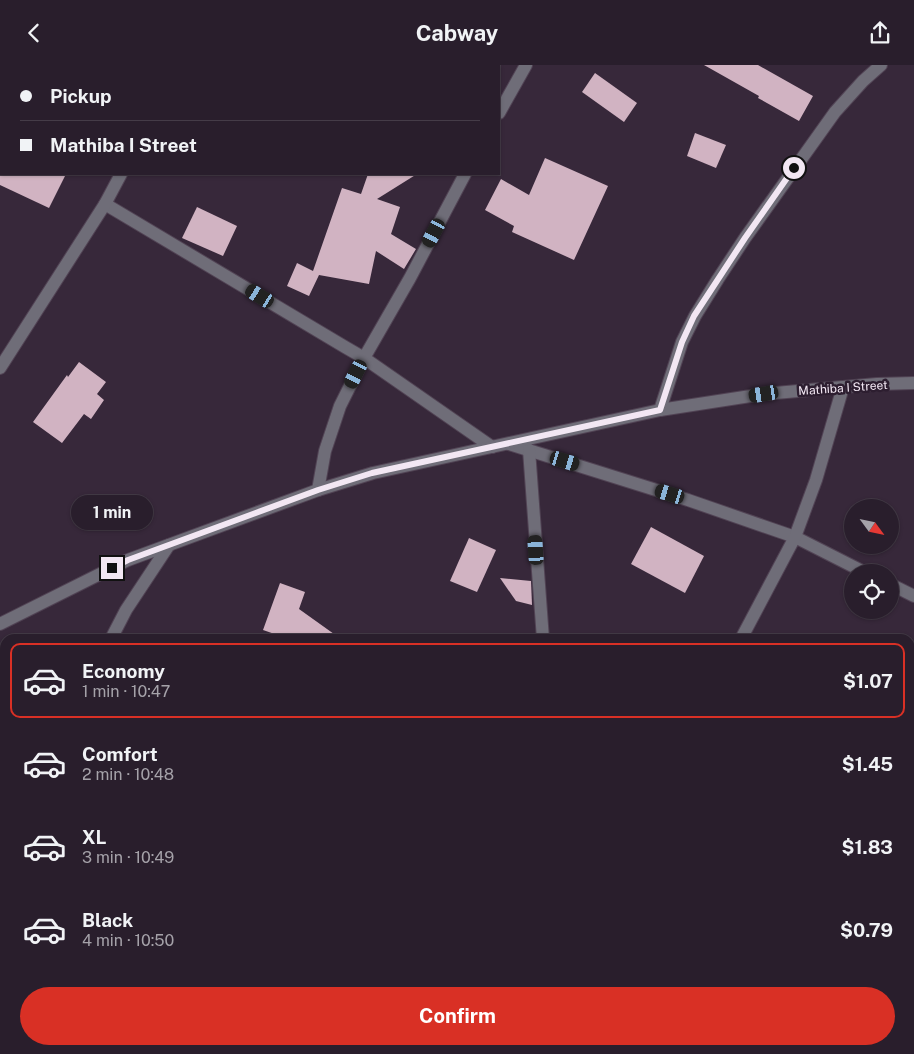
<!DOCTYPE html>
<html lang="en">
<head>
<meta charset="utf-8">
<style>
  :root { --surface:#291e2c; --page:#352b38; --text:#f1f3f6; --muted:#a5a2a9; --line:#453c48; --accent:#d93025 }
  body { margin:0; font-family:"Public Sans",sans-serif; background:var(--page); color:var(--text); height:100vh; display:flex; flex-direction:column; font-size:19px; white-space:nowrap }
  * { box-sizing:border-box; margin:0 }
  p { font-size:16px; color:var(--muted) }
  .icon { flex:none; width:28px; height:28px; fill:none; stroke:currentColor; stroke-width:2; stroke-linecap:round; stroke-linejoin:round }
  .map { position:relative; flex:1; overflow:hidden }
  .panel { position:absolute; left:0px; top:569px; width:915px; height:421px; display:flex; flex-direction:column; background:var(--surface); border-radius:15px 15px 0 0; box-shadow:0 1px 4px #0004,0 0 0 1px var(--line) }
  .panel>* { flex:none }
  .banner { position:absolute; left:0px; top:0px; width:500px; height:110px; box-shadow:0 1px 4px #0004,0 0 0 1px var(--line); display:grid; align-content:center; height:110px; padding:0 20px; background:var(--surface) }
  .needle { width:32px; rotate:123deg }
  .fabs { position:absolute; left:844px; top:434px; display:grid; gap:10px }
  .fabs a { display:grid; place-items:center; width:55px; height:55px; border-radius:50%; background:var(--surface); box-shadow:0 1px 4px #0004,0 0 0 1px var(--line); font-size:25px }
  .end { position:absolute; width:22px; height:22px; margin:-11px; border:6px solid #f2e7f3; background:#111; box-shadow:0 0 0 2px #111 }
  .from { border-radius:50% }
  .bubble { position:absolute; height:35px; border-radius:18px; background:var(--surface); box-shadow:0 1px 4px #0004,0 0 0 1px var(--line); font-size:16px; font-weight:700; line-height:35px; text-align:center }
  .car { position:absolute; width:15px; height:30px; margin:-15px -8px; border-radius:6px; box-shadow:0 0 4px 1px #0007; background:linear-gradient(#222 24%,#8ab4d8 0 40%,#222 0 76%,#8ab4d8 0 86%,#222 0) }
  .banner b { display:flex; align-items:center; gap:18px; height:48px; font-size:19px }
  .banner b+b { border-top:1px solid var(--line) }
  .banner i { width:12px; height:12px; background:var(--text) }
  ul { padding:9px 0 0; list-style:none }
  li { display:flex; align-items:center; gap:15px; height:75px; margin:0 10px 8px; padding:0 10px; border:2px solid transparent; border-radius:10px }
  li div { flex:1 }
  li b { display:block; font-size:19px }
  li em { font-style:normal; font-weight:700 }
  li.on { border-color:var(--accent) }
  li>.icon { width:45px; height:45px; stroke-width:1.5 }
  .button { display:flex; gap:10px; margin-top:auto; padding:10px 20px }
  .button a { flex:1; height:58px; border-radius:30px; background:var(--accent); color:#fff; font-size:20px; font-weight:700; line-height:58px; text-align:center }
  header { display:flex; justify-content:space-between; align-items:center; height:65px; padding:0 20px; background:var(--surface); font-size:22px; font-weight:700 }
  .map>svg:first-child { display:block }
  .building { fill:#d1b3c2 }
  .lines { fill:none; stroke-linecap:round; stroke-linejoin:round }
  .minor-casing { stroke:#514354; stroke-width:14 }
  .minor { stroke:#6f6d78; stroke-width:12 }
  .route { stroke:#f2e7f3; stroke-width:6 }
  .labels { text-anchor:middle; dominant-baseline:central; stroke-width:5; stroke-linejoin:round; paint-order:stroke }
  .street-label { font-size:12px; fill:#f2e7f3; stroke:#2d1e30 }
</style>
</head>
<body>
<header><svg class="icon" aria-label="back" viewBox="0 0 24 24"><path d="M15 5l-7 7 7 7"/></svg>Cabway<svg class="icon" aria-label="share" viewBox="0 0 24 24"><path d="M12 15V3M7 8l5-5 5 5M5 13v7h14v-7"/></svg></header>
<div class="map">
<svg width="914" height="989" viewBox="0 0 914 989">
  <rect width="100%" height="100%" fill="#37283a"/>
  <g class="building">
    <path d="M704 0H758L813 31 799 56 758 33 759 31Z"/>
    <path d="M595 8 637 38 624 57 582 27Z"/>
    <path d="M695 68 726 80 716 103 687 91Z"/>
    <path d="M545 93 608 121 574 195 512 167 514 161 485 145 501 114 529 130Z"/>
    <path d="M0 109H66L49 143 0 120Z"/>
    <path d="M368 109H417L377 134 400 142 391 169 416 184 404 204 376 186 369 219 319 210 309 231 287 221 297 198 313 206 342 123 361 129Z"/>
    <path d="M197 142 237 161 223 191 182 173Z"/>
    <path d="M79 297 106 317 97 329 104 335 91 354 84 349 62 378 33 357 67 310 68 312Z"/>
    <path d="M651 462 704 491 685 528 631 499Z"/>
    <path d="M469 473 496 485 477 527 450 516Z"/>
    <path d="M500 513 531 516 532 540 516 536Z"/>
    <path d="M280 518 305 527 299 544 341 574H289L263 565Z"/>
  </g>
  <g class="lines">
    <defs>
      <g id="minor">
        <path d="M178 1 179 0"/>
        <path d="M499 48 526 0"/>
        <path d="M105 139 345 282 364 293 492 382"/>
        <path d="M0 303 105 139 121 109"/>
        <path d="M660 345 682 277 695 251 718 214 745 173 835 47 863 16 881 0"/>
        <path d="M509 379 688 435 795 472 866 508"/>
        <path d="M529 385 543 574"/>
        <path d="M318 425 325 386 340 341 364 293 410 213 465 109"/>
        <path d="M890 519 914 531"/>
        <path d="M0 559 128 495 318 425 373 408 660 345 764 329 877 319 914 318"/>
        <path d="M111 574 126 545 169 480"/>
        <path d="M741 574 795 472 816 415 843 322"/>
        <path d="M0 637 5 644"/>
        <path d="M0 951 5 950"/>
        <path d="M516 985 555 989"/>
        <path d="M8 989 9 985"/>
        <path d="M294 989 295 985"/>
      </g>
    </defs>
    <use href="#minor" class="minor-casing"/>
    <use href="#minor" class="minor"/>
  </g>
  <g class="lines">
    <path class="route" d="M112 503 128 495 318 425 372 408 660 345 682 277 694 251 745 173 794 103"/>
  </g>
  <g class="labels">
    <g class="street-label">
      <text transform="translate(843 323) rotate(-4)">Mathiba I Street</text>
    </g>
  </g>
</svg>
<div class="fabs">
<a><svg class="needle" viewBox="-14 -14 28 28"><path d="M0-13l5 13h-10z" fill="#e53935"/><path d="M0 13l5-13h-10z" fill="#a5a2a9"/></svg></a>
<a><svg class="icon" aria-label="locate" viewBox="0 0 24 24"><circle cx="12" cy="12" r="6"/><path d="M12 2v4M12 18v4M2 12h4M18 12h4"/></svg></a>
</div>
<i class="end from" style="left:794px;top:103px"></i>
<i class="end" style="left:112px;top:503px"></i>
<div class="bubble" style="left:71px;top:430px;width:82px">1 min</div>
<i class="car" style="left:434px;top:168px;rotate:208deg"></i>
<i class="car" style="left:260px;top:231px;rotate:301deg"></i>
<i class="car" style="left:356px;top:309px;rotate:207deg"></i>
<i class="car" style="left:764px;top:329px;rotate:261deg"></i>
<i class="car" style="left:565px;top:396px;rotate:107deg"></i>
<i class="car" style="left:670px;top:429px;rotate:287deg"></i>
<i class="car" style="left:536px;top:485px;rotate:356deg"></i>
<div class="banner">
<b><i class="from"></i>Pickup</b>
<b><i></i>Mathiba I Street</b>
</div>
<section class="panel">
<ul>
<li class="on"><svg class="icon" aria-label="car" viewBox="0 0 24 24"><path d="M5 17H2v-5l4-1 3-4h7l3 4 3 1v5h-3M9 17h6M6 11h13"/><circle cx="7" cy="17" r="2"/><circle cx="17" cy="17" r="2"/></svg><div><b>Economy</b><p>1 min · 10:47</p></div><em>$1.07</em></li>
<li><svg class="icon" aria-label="car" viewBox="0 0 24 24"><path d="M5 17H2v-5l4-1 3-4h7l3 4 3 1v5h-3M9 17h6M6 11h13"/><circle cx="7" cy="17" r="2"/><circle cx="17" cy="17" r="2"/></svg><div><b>Comfort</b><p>2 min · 10:48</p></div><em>$1.45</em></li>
<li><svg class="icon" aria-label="car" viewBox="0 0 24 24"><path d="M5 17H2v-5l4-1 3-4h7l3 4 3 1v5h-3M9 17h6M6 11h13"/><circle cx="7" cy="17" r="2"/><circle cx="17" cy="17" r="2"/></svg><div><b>XL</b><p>3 min · 10:49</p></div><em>$1.83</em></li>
<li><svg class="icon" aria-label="car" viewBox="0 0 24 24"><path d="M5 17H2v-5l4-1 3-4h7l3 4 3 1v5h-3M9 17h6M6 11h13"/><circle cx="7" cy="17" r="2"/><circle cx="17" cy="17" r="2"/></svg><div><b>Black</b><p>4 min · 10:50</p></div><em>$0.79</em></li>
</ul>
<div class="button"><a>Confirm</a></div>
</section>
</div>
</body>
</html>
